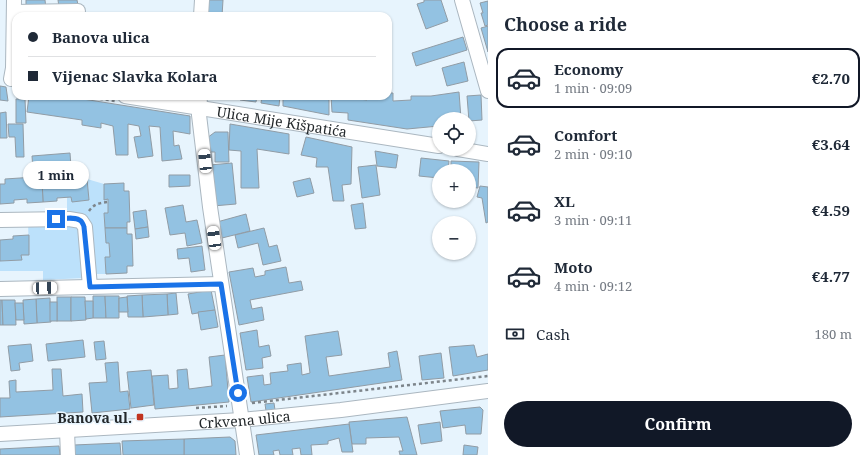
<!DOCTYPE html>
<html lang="en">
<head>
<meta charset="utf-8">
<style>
  :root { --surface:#fff; --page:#f2f2f3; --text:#1f2937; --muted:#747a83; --line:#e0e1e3; --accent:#111827 }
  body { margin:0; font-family:"Noto Serif",serif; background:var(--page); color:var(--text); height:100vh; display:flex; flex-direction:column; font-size:15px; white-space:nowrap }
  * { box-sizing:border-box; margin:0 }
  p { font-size:13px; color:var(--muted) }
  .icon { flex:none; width:22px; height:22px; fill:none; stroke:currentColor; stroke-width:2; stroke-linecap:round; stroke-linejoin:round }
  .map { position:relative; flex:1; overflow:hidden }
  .panel { display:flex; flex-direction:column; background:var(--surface); width:380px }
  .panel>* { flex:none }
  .top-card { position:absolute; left:12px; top:12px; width:380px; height:88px; border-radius:12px; box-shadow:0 1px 3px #0004; display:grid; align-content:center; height:88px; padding:0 16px; background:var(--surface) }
  .fabs { position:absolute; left:432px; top:112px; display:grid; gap:8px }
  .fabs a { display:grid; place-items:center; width:44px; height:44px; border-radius:50%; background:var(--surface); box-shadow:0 1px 3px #0004; font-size:20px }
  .end { position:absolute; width:18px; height:18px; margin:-9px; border:5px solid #1a73e8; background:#fff; box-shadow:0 0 0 2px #fff }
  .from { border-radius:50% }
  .bubble { position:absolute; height:28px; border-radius:14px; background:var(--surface); box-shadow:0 1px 3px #0004; font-size:13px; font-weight:700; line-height:28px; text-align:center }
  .car { position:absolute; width:12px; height:24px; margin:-12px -6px; border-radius:5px; box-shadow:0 0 3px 1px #0007; background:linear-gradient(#fff 24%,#345 0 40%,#fff 0 76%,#345 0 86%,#fff 0) }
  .top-card b { display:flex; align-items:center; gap:14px; height:38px; font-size:15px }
  .top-card b+b { border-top:1px solid var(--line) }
  .top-card i { width:10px; height:10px; background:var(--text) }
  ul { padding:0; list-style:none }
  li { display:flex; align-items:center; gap:12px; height:60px; margin:0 8px 6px; padding:0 8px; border:2px solid transparent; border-radius:12px }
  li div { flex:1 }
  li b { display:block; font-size:15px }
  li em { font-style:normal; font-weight:700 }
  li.active { border-color:var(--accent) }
  li>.icon { width:36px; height:36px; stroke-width:1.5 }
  h2 { padding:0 16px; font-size:18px; line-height:48px }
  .pay { display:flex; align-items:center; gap:10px; height:44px; padding:0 16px; font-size:15px }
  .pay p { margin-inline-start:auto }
  .primary-button { display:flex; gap:8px; margin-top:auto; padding:8px 16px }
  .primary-button a { flex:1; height:46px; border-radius:24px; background:var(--accent); color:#fff; font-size:16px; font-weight:700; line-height:46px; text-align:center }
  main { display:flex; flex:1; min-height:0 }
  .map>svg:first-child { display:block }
  .green { fill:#bce1fb }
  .building { fill:#93c2e2; stroke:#919ca5 }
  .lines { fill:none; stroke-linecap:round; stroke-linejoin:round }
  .minor-casing { stroke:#abb7c0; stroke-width:16 }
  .path { stroke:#7d858b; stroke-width:2.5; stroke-dasharray:3 3; stroke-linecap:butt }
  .minor { stroke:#fff; stroke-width:14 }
  .route { stroke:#1a73e8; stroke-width:5 }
  .poi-dot { fill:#c0341f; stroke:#e7f4fd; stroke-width:1.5 }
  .labels { text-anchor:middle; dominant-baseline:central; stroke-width:3; stroke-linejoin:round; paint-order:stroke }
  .street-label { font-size:14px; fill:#23282b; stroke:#e7f4fd }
  .poi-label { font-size:14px; font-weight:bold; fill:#23282b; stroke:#e7f4fd; text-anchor:end }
</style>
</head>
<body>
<main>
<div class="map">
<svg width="488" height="455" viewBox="0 0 488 455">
  <rect width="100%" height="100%" fill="#e7f4fd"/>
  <g class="green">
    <path d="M87 179 104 184V199H108V213H104L106 243H109L110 257 105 258 106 274H95L89 235 67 215V197H71L72 201 89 200Z"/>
    <path d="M28 222H73L82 231 84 278 43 280V271H0V261L22 260 21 255H29Z"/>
  </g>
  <g class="building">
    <path d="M26 0H45L46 9H30L26 4Z"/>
    <path d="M58 0H77L78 5 59 7Z"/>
    <path d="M208 0H223L222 16H208Z"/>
    <path d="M424 0H441L448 21 426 29 417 4 424 2Z"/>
    <path d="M488 1V25L485 26 481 13H483L480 3Z"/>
    <path d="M488 26V52L481 28Z"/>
    <path d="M463 37 467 50 416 66 412 53Z"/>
    <path d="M464 62 468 81 447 86 442 68Z"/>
    <path d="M0 86 6 87 8 101 0 100Z"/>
    <path d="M459 92 461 119H439V126L407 129 348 120V113L332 112 331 96H358L359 99 367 100V96H388V93H393V101L411 100V96H431Z"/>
    <path d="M481 95 482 120 469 121 467 96Z"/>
    <path d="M29 96H64L190 116V134L173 131 174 146 179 145 182 159 162 161 160 127 149 126 153 156 138 158 134 137 141 136 139 126 128 124V155H116L113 126 101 123V128L82 125V120L27 112Z"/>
    <path d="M240 96H257L256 102 240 100Z"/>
    <path d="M262 96H280L279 106 261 103Z"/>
    <path d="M283 96H329V115L283 106Z"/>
    <path d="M16 99H25L26 123H16Z"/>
    <path d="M6 112 7 138H0V113Z"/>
    <path d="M8 124H23L24 157H16L15 137H9Z"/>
    <path d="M230 124 289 134V154L257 149 259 188H241V151L229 150Z"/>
    <path d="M215 132H228L229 162H215V152H208L207 138Z"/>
    <path d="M306 137 352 147 351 184 342 185 344 201H333L328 167H316L317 158 301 155Z"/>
    <path d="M375 151 398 155 396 168 377 166Z"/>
    <path d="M70 153 71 167 33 170 32 156Z"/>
    <path d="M421 158 449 161 448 171H439V178L419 176Z"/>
    <path d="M451 161 479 162 478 188 469 187V171H451Z"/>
    <path d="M232 163 236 204 213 206 210 165Z"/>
    <path d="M376 165 380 195 362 198 358 167Z"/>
    <path d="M80 173V180L87 179 89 200 72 202 71 197 57 198V201L43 202 42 180H48V175Z"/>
    <path d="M169 175H190V186L169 187Z"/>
    <path d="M35 177V180H42L43 202 27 203V199L14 200V203L0 204V184H5V179Z"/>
    <path d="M310 178 314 193 297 197 293 182Z"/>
    <path d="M124 183V191H129L130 222H127V228H105L104 213H108V199L104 200V184Z"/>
    <path d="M480 186 488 187V222L486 223 482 198 477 197Z"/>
    <path d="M363 203 366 228 355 229 351 205Z"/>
    <path d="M183 205 186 222 197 220 202 243 187 246 185 233 170 235 165 208Z"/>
    <path d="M146 210 148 227 135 229 133 212Z"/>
    <path d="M246 214 250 231 222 238 217 222Z"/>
    <path d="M148 227 149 237 136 239 135 229Z"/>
    <path d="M105 228H127V234H132L133 266H127V273L106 274 105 257H110L109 243H106Z"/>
    <path d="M264 228 269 247 277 245 281 261 263 265 258 243 238 248 235 235Z"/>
    <path d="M29 235V255H21L22 260 0 261V240L13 239V236Z"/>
    <path d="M202 246 205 270 191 272 189 258 178 259 177 249Z"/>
    <path d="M286 267 289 283 301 281 303 290 250 300 252 309 262 307 264 320 239 325 229 272 253 268 255 277 265 275V271Z"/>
    <path d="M211 290 215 310 192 314 188 294Z"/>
    <path d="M176 293 178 314 168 315 167 294Z"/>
    <path d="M167 294 168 315 143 317 142 295Z"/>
    <path d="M142 295 143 317H128L127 296Z"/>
    <path d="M93 296H105L106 318H93Z"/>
    <path d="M105 296H119V318H106Z"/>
    <rect x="57" y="297" width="14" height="24"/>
    <path d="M71 297H85L86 320 71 321Z"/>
    <path d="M127 297 128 312H119V298Z"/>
    <path d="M50 298 51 322 37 323 36 299Z"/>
    <path d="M36 299 37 323 24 324 23 300Z"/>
    <path d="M0 300H2L3 325H0Z"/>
    <path d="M2 300H15L16 325H3Z"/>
    <path d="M85 301H93V318L86 319Z"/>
    <rect x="50" y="302" width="7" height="19"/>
    <path d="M15 303H23L24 320H16Z"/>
    <path d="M215 310 218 327 201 330 198 312Z"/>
    <path d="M257 330 259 347 269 345 271 356 262 358 263 368 246 370 240 333Z"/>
    <path d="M338 331 342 355 326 357 329 376 390 367 388 353 397 351 402 380 251 402 247 377 263 375 264 385 271 384 270 373 288 371 287 365 301 363 302 375 310 373 305 336Z"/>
    <path d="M83 340 85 357 48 361 46 344Z"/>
    <path d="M104 341 106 359 96 360 94 342Z"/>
    <path d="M31 344 33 361 19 363 20 370 11 371 8 346Z"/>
    <path d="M474 345 477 357 488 354V370L453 376 449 347Z"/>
    <path d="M441 353 444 378 422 380 419 356Z"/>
    <path d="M225 355 229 402 155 409 152 376 168 375 169 389 178 388 177 370 187 369 189 389 212 386 209 357Z"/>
    <path d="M118 362 120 392 128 391 130 409 92 413 89 383 107 382 105 363Z"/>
    <path d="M52 369H61L63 396 82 394 83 412 0 417V398H10L9 381 16 380V392L53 390Z"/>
    <path d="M151 370 154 405 131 408 127 372Z"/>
    <path d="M274 403 275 410 266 411 265 404Z"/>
    <path d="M480 407 483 410 481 434H466L465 425 443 428 440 411Z"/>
    <path d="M407 417 417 455H400L399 451H403L399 437 366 438V444H352L349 422Z"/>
    <path d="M440 422 442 441 421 444 418 425Z"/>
    <path d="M349 424 353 452H342L339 438 328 441V444L311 445 312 455H301L300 448 292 449 293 455H280L279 450 273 451 274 455H259L256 435Z"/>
    <path d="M230 437 235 441 236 455H184V439Z"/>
    <path d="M184 439V455H123L122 441Z"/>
    <path d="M120 443 121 455H75L74 445Z"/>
    <path d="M464 445 478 447 477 455H463Z"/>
    <path d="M59 446 60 455H0V449Z"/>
  </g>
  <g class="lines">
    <defs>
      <g id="minor">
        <path d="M462 0 488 91"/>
        <path d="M14 12 78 11"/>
        <path d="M201 16 202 0"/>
        <path d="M11 79 13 68 14 0"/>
        <path id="s1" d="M125 96 439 146"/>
        <path d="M200 96 199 115 210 207 247 455"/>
        <path d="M458 149 488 154"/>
        <path d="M0 220 69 219 81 221 85 227 90 287"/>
        <path d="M0 289 221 284"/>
        <path d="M67 431 68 455"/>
        <path id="s2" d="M0 434 241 420 341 410 488 391"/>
      </g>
    </defs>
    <use href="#minor" class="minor-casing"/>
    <g class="path">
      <path d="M82 96 115 101"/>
      <path d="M89 211C94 204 99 203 108 202"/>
      <path d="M252 403 488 376"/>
      <path d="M196 408 227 406"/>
    </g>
    <use href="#minor" class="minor"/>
  </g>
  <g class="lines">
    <path class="route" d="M56 219C62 219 76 216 81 221 82 222 84 226 84 227L90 287 221 284 238 393"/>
  </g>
  <rect class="poi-dot" x="136" y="413" width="8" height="8" rx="2"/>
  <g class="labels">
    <g class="street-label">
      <text stroke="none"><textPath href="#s1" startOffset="159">Ulica Mije Kišpatića</textPath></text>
      <text stroke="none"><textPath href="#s2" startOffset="245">Crkvena ulica</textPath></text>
    </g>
    <g class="poi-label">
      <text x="132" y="417">Banova ul.</text>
    </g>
  </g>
</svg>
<div class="fabs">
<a><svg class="icon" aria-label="locate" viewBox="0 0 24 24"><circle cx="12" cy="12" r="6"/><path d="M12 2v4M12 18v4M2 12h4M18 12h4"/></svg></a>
<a>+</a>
<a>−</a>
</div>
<i class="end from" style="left:238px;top:393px"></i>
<i class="end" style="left:56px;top:219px"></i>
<div class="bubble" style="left:23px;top:161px;width:66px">1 min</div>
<i class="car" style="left:205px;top:161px;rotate:354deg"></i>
<i class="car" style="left:214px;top:238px;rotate:352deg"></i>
<i class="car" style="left:45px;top:288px;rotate:88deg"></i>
<div class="top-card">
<b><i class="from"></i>Banova ulica</b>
<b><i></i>Vijenac Slavka Kolara</b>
</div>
</div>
<section class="panel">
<h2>Choose a ride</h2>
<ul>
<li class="active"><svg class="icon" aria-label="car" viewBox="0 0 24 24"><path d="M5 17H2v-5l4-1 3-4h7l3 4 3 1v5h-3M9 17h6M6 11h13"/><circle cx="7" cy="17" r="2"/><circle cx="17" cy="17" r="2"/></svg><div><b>Economy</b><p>1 min · 09:09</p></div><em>€2.70</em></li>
<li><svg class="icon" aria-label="car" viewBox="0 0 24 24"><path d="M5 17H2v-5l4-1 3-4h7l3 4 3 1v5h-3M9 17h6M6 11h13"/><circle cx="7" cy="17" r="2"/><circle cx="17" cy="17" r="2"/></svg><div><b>Comfort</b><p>2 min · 09:10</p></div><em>€3.64</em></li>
<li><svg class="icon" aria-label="car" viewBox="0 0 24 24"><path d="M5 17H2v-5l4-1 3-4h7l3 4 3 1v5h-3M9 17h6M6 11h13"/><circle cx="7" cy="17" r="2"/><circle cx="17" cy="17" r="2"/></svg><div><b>XL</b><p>3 min · 09:11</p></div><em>€4.59</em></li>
<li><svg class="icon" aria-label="car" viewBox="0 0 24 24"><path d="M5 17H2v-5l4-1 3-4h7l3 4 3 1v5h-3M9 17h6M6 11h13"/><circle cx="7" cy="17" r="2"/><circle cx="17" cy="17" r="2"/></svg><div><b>Moto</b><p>4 min · 09:12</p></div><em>€4.77</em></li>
</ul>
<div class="pay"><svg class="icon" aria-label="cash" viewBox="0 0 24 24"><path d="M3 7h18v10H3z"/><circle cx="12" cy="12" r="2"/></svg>Cash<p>180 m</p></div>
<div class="primary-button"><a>Confirm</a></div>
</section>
</main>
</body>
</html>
